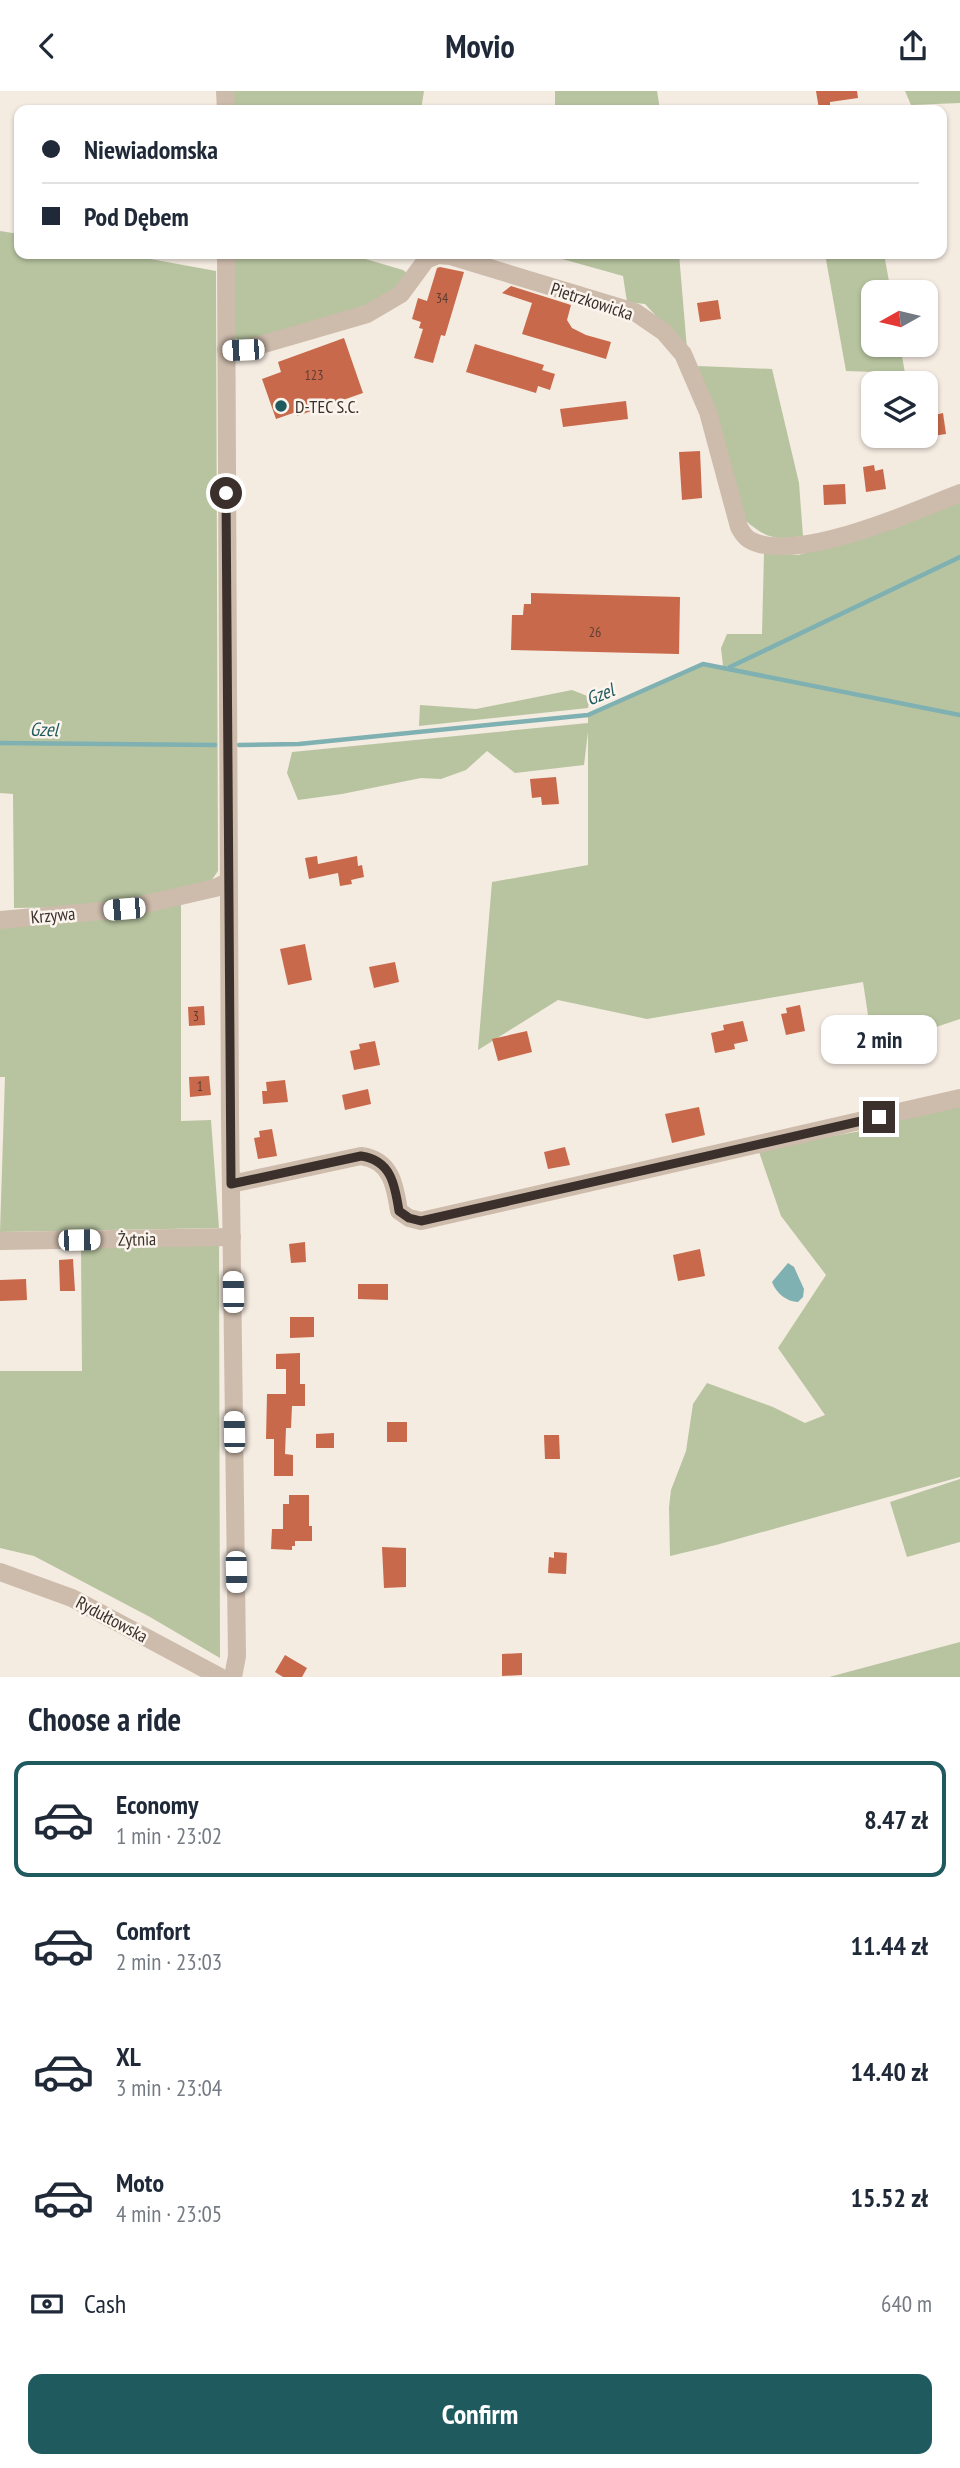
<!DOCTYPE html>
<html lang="en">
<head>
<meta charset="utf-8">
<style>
  :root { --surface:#fff; --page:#f6f6f7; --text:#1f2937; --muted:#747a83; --line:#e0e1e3; --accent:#1f5a5e }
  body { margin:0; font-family:"PT Sans Narrow",sans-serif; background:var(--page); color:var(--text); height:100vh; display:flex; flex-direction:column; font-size:26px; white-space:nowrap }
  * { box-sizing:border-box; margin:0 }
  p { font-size:23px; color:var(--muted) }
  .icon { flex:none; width:38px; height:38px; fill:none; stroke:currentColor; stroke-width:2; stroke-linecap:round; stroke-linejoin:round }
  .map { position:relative; height:1586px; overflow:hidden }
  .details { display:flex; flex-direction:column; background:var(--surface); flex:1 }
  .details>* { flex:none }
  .guide { position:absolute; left:14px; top:14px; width:933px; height:154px; border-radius:14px; box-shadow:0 2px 5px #0004; display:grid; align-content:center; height:154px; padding:0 28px; background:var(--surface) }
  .needle { width:46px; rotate:262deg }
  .tools { position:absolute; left:861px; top:189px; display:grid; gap:14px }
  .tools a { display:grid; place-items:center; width:77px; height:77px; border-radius:14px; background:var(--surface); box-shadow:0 2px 5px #0004; font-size:35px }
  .end { position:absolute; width:32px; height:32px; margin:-16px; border:9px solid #3b302b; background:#fff; box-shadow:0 0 0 4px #fff }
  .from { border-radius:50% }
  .bubble { position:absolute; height:49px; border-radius:14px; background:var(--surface); box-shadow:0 2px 5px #0004; font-size:23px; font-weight:600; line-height:49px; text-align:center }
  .car { position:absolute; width:21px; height:42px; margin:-21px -10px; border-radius:9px; box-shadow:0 0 5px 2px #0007; background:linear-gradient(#fff 24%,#345 0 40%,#fff 0 76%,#345 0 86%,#fff 0) }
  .guide b { display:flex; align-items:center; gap:24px; height:66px; font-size:26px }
  .guide b+b { border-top:2px solid var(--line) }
  .guide i { width:18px; height:18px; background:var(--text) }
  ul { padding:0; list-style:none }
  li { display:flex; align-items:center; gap:21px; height:116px; margin:0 14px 10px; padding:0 14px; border:4px solid transparent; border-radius:14px }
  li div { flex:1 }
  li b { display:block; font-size:26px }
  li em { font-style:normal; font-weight:600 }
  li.active { border-color:var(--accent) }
  li>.icon { width:63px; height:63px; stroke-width:1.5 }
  h2 { padding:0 28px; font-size:32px; line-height:84px }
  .pay { display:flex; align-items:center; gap:18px; height:77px; padding:0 28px; font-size:26px }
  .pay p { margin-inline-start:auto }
  .primary-button { display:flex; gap:14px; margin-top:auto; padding:14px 28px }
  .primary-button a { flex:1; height:80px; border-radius:14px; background:var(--accent); color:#fff; font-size:28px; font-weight:600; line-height:80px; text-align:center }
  header { display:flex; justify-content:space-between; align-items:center; height:91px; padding:0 28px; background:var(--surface); font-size:32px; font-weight:600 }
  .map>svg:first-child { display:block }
  .green { fill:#b8c4a0 }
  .water { fill:#7fb0b2 }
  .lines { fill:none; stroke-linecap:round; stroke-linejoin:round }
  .stream { stroke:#7fb0b2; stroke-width:4.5 }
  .building { fill:#c8694b }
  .minor { stroke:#cdbbac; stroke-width:18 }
  .tertiary { stroke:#cdbbac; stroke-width:18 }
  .route { stroke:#3b302b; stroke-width:9 }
  .poi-dot { fill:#1f5a5e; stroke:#fbf5ee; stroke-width:2.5 }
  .labels { text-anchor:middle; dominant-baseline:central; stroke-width:5; stroke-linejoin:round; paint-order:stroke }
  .number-label { font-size:14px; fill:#5e3e33 }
  .street-label { font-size:18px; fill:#3b302b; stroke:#fbf5ee }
  .poi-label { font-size:18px; fill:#3b302b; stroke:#fbf5ee; text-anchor:start }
  .water-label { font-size:19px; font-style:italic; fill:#1f5a5e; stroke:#fbf5ee }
</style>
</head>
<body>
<header><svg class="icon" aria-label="back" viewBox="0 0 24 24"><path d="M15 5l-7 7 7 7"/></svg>Movio<svg class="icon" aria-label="share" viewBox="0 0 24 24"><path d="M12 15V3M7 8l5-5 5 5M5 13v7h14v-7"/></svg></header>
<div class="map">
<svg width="960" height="1586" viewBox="0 0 960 1586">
  <rect width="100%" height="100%" fill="#f4ebe1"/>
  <g class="green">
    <path d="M230 0H424L421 19H231Z"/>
    <path d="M555 0H657L660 19H555Z"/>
    <path d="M905 0H960V12L911 14Z"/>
    <path d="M0 140 19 143V163H123L216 180 218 780 211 790 134 808 68 816 14 817 13 703 0 702Z"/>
    <path d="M233 163H355V165L403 179 407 182 391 202 374 211 323 229 244 252 235 247Z"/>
    <path d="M555 163H679L687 258 645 213 627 211 623 185 555 166Z"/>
    <path d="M825 163H884L891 201H873V254H900L905 282 846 280Z"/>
    <path d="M698 275 772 278 799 392 803 445C776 449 767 448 746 430Z"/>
    <path d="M960 409V928L873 957 863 891 647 928 558 909 478 959 492 791 588 774V641L584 674 515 682 487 660 466 679 441 688 421 687 342 703 298 709 287 682 292 661 588 632V624L703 573 723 575 721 557 727 543H762L764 462 798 464 895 437Z"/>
    <path d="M572 599 590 606 588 617 419 635 420 614 476 618Z"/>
    <path d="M181 811V1030L211 1029 219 1137 0 1141 5 986H0V836Z"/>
    <path d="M960 1015V1386L716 1454 670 1465 669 1416 671 1399 686 1360 693 1313 707 1292 773 1316 805 1332 825 1324 778 1257 826 1184 781 1125 758 1058 884 1036 883 1031Z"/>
    <path d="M219 1145 220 1567 150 1526 34 1465 0 1457V1280H82L81 1156Z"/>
    <path d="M960 1388V1451L907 1466 890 1411Z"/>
    <path d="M960 1551V1586H829Z"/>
  </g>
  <path class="water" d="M788 1172 794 1176 804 1198 803 1206 798 1211C787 1211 776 1202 772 1191Z"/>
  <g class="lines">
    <g class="stream">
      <path d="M730 576 960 466"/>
      <path d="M0 652 215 654"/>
      <path d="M239 654 299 653 588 624 703 573 960 624"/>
    </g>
  </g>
  <g class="building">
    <path d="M816 0H857L858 7 830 11V17L819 18Z"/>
    <path d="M440 176 464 181 445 245 441 244 433 272 414 267 423 238 419 237 421 231 412 228 418 207 427 210 437 177Z"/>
    <path d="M511 195 571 214 567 229 572 237 586 244 611 251 606 268 522 243 532 212 502 202Z"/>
    <path d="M718 209 721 228 700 231 697 212Z"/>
    <path d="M344 247 363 302 297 325 296 321 276 328 262 288 281 281 278 271Z"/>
    <path d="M475 253 544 274 542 279 555 283 550 299 538 295 536 302 466 281Z"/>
    <path d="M626 310 628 328 563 336 560 318Z"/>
    <path d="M943 322 946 343 926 346V326Z"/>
    <path d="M700 360 702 407 682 409 679 361Z"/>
    <path d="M874 374 875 380 883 378 886 398 866 401 863 376Z"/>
    <path d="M845 393 846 413 824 414 823 394Z"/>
    <path d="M531 502 680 506 679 563 511 559 512 524H523L524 513H531Z"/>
    <path d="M556 686 559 713 542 714 541 706 532 707 530 688Z"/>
    <path d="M317 765 318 773 357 765 358 775 362 774 364 786 351 789 352 793 340 795 338 782 309 788 305 767Z"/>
    <path d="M305 853 312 889 288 894 280 858Z"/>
    <path d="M395 871 399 891 374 897 369 876Z"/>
    <path d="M800 914 805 940 786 944 781 923 787 922 786 917Z"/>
    <path d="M204 915 205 934 189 935 188 916Z"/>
    <path d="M743 930 748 950 734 953 735 958 715 962 711 942 724 939 723 934Z"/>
    <path d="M527 940 532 961 498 970 492 948Z"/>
    <path d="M375 950 380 974 354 979 350 960 360 958 359 953Z"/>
    <path d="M209 985 211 1004 190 1006 189 986Z"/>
    <path d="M285 989 288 1011 263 1013 262 1000H267L266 991Z"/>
    <path d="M368 998 371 1013 345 1019 342 1004Z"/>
    <path d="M699 1016 705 1044 672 1052 665 1023Z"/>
    <path d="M272 1038 277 1065 258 1068 254 1047 260 1046 259 1040Z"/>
    <path d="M565 1056 570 1074 548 1078 544 1061Z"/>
    <path d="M305 1151 306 1171 291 1172 289 1153Z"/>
    <path d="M700 1158 705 1185 678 1190 673 1164Z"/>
    <path d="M73 1168 75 1200H60L59 1169Z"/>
    <path d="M26 1188 27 1209 0 1210V1189Z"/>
    <path d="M358 1193H388V1209L358 1208Z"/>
    <path d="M290 1226H314V1246L290 1247Z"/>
    <path d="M300 1262V1293H305V1315H292L291 1337H286L285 1363 293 1364V1385H274V1348H266L267 1303H286V1278H276V1263Z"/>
    <rect x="387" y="1331" width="20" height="20"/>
    <path d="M334 1342V1357H316V1343Z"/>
    <path d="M544 1344H559L560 1368H545Z"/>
    <path d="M289 1404H309V1435H312V1450H295V1455H292V1459L271 1458 272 1438H283V1413H289Z"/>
    <path d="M382 1456 406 1457V1496L384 1497Z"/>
    <path d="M554 1461 567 1462 566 1483 548 1482 549 1466 554 1467Z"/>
    <path d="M522 1562V1584L502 1585V1563Z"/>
    <path d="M285 1564 307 1577 302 1586H283L275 1581Z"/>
  </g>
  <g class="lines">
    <g class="minor">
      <path d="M225 0 226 19"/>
      <path d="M226 163 230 1025 237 1565 233 1586"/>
      <path d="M226 259H243L367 223 401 203 426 169 438 164 450 165 635 221 664 241 683 263 708 321 739 436C743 443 746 448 754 451 802 470 913 421 960 402"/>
      <path d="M0 829 124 818 215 797 228 791"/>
      <path d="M231 1093 361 1065C391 1069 395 1094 399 1120L409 1127 421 1130 960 1007"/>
      <path d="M0 1150 232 1146"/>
    </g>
    <path class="tertiary" d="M0 1481 72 1507 220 1586"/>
  </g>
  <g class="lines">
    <path class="route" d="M226 402 231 1093 361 1065C391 1069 395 1094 399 1120L409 1127 421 1130 879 1026"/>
  </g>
  <circle class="poi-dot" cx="281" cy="315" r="7"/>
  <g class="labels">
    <g class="number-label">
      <text x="442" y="207">34</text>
      <text x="314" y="284">123</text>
      <text x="595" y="541">26</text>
      <text x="196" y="925">3</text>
      <text x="200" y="995">1</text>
    </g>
    <g class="street-label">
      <text transform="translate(592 210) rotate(18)">Pietrzkowicka</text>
      <text transform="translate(53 824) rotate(-5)">Krzywa</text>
      <text transform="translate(137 1148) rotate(-1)">Żytnia</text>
      <text transform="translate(112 1528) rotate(28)">Rydułtowska</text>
    </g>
    <g class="poi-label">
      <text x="295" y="315">D-TEC S.C.</text>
    </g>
    <g class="water-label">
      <text transform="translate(600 603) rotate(-22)">Gzel</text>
      <text transform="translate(44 638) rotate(1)">Gzel</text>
    </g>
  </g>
</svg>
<div class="tools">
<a><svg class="needle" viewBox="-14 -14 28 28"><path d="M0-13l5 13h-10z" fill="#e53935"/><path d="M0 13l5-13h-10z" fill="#747a83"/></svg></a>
<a><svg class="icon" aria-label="layers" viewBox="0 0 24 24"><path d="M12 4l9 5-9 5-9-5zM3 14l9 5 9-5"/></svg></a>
</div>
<i class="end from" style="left:226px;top:402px"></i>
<i class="end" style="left:879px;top:1026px"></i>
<div class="bubble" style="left:821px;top:924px;width:116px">2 min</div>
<i class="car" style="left:243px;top:259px;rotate:268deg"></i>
<i class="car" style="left:124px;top:818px;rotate:265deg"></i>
<i class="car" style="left:79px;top:1149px;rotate:89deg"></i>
<i class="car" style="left:233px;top:1201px;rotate:359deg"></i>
<i class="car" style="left:234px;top:1341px;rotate:359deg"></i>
<i class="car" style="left:236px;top:1481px;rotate:179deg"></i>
<div class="guide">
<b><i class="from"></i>Niewiadomska</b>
<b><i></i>Pod Dębem</b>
</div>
</div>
<section class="details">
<h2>Choose a ride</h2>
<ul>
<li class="active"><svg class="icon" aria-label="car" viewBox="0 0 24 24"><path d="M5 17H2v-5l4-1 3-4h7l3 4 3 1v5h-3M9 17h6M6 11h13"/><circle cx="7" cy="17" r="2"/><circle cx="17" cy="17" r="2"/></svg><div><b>Economy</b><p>1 min · 23:02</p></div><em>8.47 zł</em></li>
<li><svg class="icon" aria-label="car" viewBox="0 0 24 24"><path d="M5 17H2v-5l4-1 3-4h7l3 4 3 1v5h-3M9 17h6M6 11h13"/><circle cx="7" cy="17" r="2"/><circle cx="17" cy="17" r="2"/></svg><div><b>Comfort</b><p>2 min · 23:03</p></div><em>11.44 zł</em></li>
<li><svg class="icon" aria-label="car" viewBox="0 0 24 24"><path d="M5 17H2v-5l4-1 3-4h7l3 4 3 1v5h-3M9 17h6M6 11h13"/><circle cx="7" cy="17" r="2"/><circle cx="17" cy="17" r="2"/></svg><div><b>XL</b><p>3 min · 23:04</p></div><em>14.40 zł</em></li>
<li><svg class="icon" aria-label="car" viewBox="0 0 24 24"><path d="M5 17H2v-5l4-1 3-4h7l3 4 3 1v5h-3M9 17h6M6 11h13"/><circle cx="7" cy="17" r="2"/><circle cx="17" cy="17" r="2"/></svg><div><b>Moto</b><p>4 min · 23:05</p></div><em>15.52 zł</em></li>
</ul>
<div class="pay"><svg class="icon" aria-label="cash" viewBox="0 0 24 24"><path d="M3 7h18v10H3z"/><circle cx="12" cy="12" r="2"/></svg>Cash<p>640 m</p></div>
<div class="primary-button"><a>Confirm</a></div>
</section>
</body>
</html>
